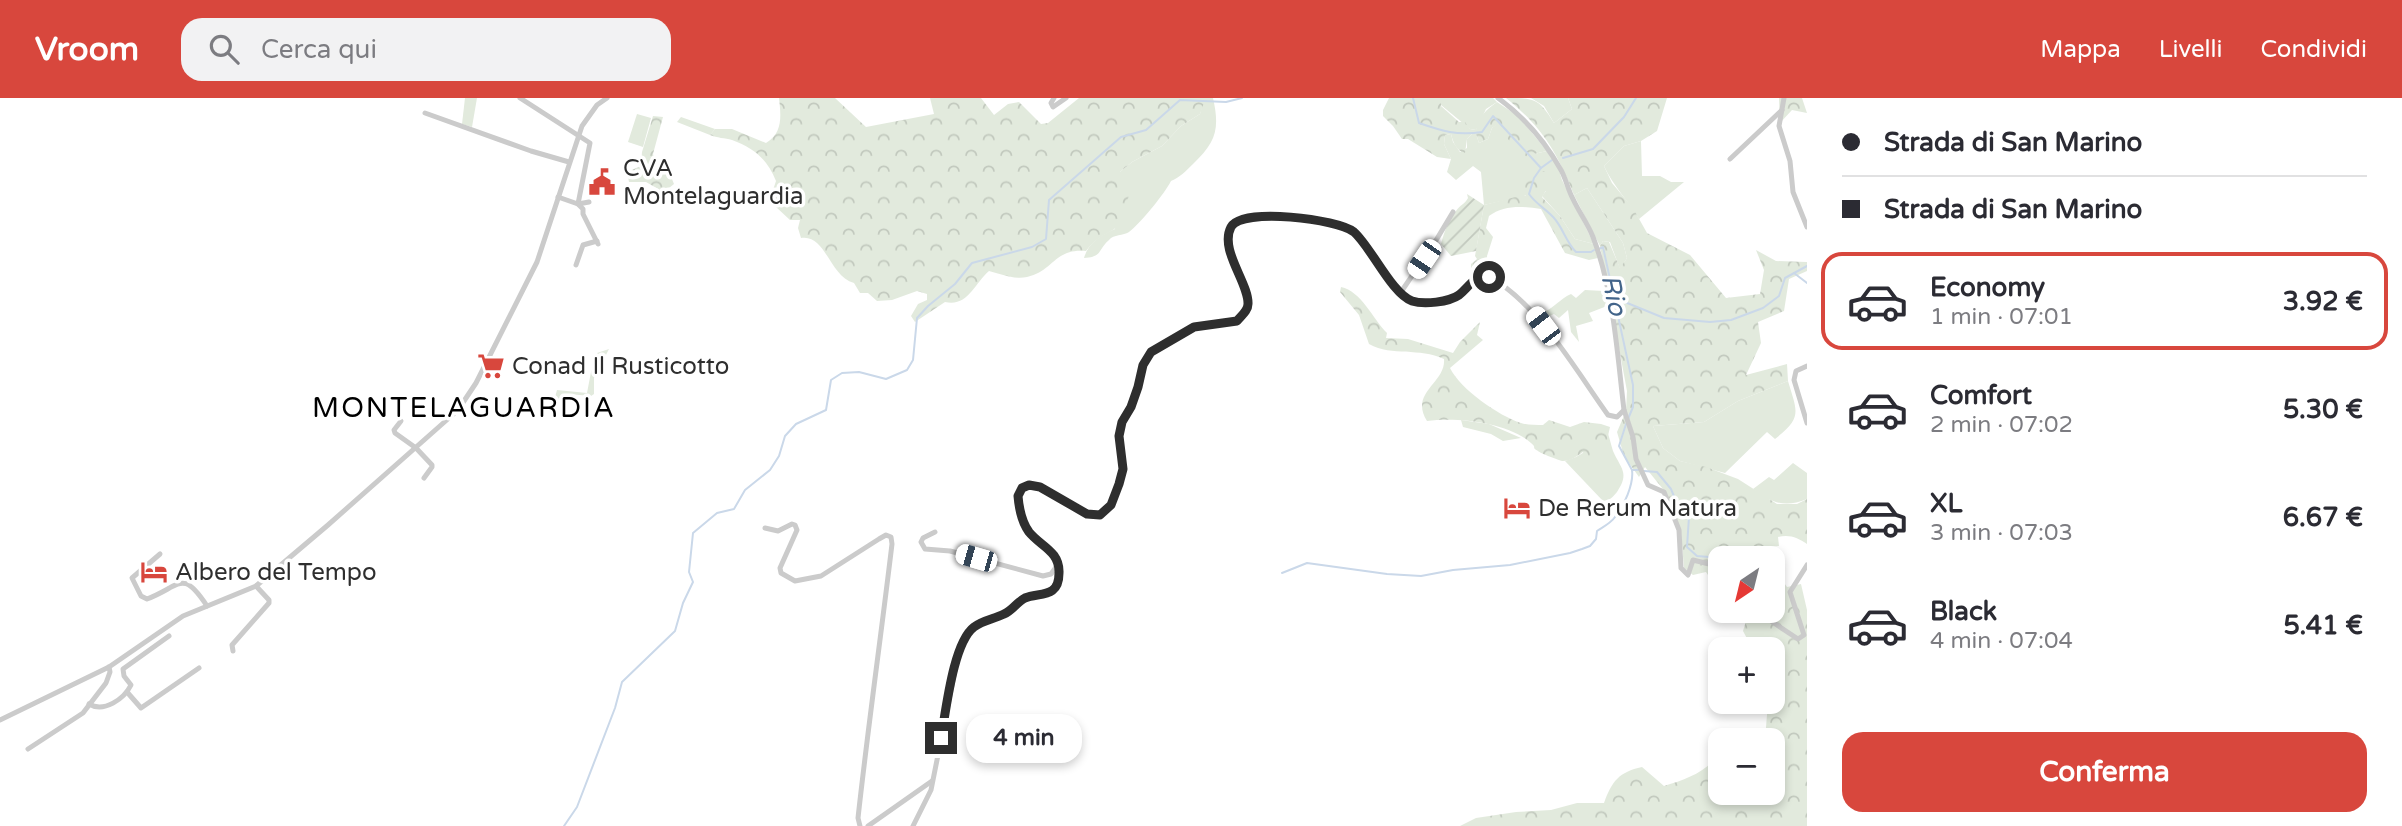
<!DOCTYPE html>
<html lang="it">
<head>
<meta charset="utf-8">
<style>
  :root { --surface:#fff; --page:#f2f2f3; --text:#2b2b33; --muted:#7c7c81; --line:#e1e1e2; --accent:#d8473d }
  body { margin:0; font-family:"Varela Round",sans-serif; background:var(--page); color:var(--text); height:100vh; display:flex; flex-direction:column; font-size:26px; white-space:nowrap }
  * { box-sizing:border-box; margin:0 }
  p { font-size:23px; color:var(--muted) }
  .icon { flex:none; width:38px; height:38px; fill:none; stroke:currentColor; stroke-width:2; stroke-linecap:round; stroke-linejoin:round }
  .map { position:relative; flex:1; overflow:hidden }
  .panel { display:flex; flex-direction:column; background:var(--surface); width:595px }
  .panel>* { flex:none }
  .hud { display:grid; align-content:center; height:154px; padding:0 35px; background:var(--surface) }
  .needle { width:46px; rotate:215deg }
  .tools { position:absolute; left:1708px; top:448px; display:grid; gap:14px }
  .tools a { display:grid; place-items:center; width:77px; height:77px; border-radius:14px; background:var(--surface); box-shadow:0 4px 10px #0003; font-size:35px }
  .end { position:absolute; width:32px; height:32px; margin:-16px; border:9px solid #2e2e2e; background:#fff; box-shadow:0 0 0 4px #fff }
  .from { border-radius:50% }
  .bubble { position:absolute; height:49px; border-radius:21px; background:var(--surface); box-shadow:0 4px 10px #0003; font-size:23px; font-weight:800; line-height:49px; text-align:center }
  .car { position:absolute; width:21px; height:42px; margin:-21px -10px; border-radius:9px; box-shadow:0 0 5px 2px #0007; background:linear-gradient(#fff 24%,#345 0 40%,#fff 0 76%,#345 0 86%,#fff 0) }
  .hud b { display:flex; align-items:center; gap:24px; height:66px; font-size:26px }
  .hud b+b { border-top:2px solid var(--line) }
  .hud i { width:18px; height:18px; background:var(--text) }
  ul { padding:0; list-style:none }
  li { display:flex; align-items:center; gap:21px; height:98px; margin:0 14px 10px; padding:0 21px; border:4px solid transparent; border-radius:21px }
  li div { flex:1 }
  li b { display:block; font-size:26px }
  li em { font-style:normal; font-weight:800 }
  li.current { border-color:var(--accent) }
  li>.icon { width:63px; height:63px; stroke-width:1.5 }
  .cta { display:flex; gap:14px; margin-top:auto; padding:14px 35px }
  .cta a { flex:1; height:80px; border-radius:21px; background:var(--accent); color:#fff; font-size:28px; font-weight:800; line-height:80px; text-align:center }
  header { display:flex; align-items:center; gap:42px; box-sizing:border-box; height:98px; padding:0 35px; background:var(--accent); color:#fff }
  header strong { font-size:33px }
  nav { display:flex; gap:38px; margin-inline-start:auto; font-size:24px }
  .search { width:490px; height:63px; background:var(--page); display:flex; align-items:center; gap:18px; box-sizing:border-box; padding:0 24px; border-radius:21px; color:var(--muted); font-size:26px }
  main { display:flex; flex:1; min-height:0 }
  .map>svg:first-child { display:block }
  .grass { fill:#e2eadd }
  .forest { fill:url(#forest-crowns) }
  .garden { fill:url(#garden-furrows) }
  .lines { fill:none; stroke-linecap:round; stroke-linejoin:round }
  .stream { stroke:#cad8e9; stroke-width:2 }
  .street { stroke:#cbcbcb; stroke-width:5 }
  .route { stroke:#2e2e2e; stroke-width:9 }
  .labels { text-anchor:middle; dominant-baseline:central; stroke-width:7; stroke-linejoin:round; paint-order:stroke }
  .poi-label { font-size:24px; fill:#2e2e2e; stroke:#fff; text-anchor:start }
  .water-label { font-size:26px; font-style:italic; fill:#42648a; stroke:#fff }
  .quarter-label { font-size:28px; letter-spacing:2px; fill:#000; stroke:#fff }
</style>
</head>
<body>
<header>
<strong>Vroom</strong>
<div class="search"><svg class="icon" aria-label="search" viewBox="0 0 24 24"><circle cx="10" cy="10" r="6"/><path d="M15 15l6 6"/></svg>Cerca qui</div>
<nav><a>Mappa</a><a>Livelli</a><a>Condividi</a></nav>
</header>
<main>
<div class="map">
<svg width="1807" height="728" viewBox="0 0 1807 728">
  <defs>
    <pattern id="forest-crowns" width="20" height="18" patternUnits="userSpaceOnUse" patternTransform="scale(1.75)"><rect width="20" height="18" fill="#e2eadd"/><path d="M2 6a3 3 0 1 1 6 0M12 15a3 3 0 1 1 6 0" fill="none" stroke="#c2c9be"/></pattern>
    <pattern id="garden-furrows" width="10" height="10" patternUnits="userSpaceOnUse" patternTransform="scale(1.75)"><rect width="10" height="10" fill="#e2eadd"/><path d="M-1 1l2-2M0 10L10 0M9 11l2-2" fill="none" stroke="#c2c9be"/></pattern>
  </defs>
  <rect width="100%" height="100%" fill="#fff"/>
  <g class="grass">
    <path d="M465 0H477L472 29 462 26Z"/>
    <path d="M1204 0H1213C1220 31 1216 44 1193 66 1186 73 1180 79 1171 83 1165 95 1140 126 1129 134 1123 138 1114 136 1109 142 1098 151 1103 159 1084 160 1088 145 1101 137 1115 131L1120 74 1132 64 1162 48 1181 28 1200 16Z"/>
    <path d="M1441 0H1493L1497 4 1486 11 1476 32 1470 31 1441 7Z"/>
    <path d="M1531 0H1568L1572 11 1554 25 1544 8Z"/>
    <path d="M637 16 651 20 643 49 628 44Z"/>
    <path d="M681 19 715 31 710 37 677 24Z"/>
    <path d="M1497 26 1534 56 1547 53 1558 69 1562 82 1594 146 1575 141 1560 118 1542 98 1546 93 1484 107 1481 74 1473 68 1456 82 1447 74 1451 61 1444 46 1445 37 1451 36 1453 44 1460 54 1467 50V41L1472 36H1476L1479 45 1488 41 1492 30Z"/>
    <path d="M1641 43 1642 78H1660L1671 84H1684L1639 121C1628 102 1613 88 1604 68L1624 48Z"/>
    <path d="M1587 90 1623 145 1627 160 1620 171 1610 144 1603 143 1600 148 1574 97Z"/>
    <path d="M1585 192 1604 193 1607 208 1589 215 1593 223 1576 228 1579 244 1571 234 1568 212 1559 220 1554 216 1547 219 1544 214C1554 210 1561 200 1571 196L1576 200Z"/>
    <path d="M609 251 594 280V296L591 298 568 296 554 303 557 292 587 295 591 274 599 258 597 255Z"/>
    <path d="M1788 283C1797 314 1803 319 1775 341L1767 334 1725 375 1680 363 1663 350 1653 328 1704 324 1738 303Z"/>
    <path d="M1461 322 1489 326 1521 340 1503 343 1491 336 1463 329Z"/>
    <path d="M1608 336C1610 341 1611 347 1613 353 1621 371 1630 375 1617 394 1612 400 1610 402 1603 403L1565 363 1576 359 1607 341Z"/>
    <path d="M1793 365 1807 375V401C1785 410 1771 405 1753 391L1769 379 1774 382Z"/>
  </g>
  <g class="forest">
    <path d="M779 0H835L866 29 934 16 930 0H981L994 17 1008 6 1019 4 1041 26 1048 25 1079 0H1204L1205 2 1200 16 1181 28 1162 48 1132 64 1120 74 1130 91C1127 104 1126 124 1113 132 1102 138 1094 142 1086 153 1054 150 1054 173 1027 179 1015 182 1001 176 989 173 974 186 968 209 945 204L915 224 911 218 918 206 927 202V196L917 193 892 202 877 203 868 195H860L854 185C829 178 826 136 801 140L798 130 800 122H790L776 109 761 100 759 93 773 92 776 83C767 61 754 50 732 42 725 40 717 40 710 37L715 31H732L766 45C783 35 781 18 779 0Z"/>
    <path d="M1389 0H1441V8L1459 24H1465L1470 31 1476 32C1478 19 1487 11 1497 4L1518 18 1547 53 1534 56 1525 63 1497 27 1492 30 1488 41 1479 45 1476 36H1472L1467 41 1465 55C1456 53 1453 44 1451 36L1445 37 1444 46 1451 61 1437 59 1408 41H1402L1393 28 1383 18V12Z"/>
    <path d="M1506 0C1534 0 1539 0 1554 25L1572 11 1568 0H1667L1657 33 1641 43 1624 48 1604 68 1612 85 1633 110 1647 135 1690 157 1726 200 1760 196 1764 172 1756 152 1776 163 1807 164V173L1789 181 1784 213 1758 224 1761 245 1746 277 1787 266 1788 283 1738 303 1704 324 1653 328 1663 350 1680 363 1706 369 1738 381 1777 406H1797L1807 401V446C1798 440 1790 436 1778 439L1779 448 1759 450 1755 455 1763 460H1720V495L1706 474 1693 477 1684 470 1681 435 1667 396 1645 369 1639 379 1624 358 1617 334 1626 313 1627 293 1600 148 1603 143 1609 144 1620 170 1627 160 1623 145 1587 90 1574 97C1557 54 1542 29 1506 0Z"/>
    <path d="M1779 0H1802L1807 15 1792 12 1780 25Z"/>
    <path d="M653 18 663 19 653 56 654 60 665 64 674 86 669 90 667 96 646 84H629L627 74 641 68 642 54Z"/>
    <path d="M1548 73 1550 86 1542 99 1560 118 1575 141 1594 146 1598 160 1589 162 1565 155 1541 111C1523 108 1503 107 1489 118L1486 130 1493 139 1487 158 1488 176 1473 180 1471 174V166L1477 161 1475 158 1484 107 1519 98H1526L1523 86 1532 74Z"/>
    <path d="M1341 189C1361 193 1373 221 1387 235L1386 240 1408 241 1453 255 1460 244 1480 224 1477 237 1483 242 1450 270C1460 291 1499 318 1521 325 1527 327 1536 327 1543 327L1549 322 1570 329 1584 324 1601 326 1610 329C1605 349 1608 359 1585 364L1583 354C1578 358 1570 363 1563 363 1560 363 1540 355 1538 353 1530 348 1538 351 1531 345 1507 324 1457 319 1427 323 1409 294 1446 285 1444 261 1419 249 1393 259 1369 246L1359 217 1340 194Z"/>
    <path d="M1773 469 1787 489 1801 486 1807 512V728H1460L1476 720 1516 714 1551 712 1577 705H1604C1612 683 1619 674 1642 669L1664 688C1687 681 1707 674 1720 654V695H1773V642H1765L1768 604H1773V576L1781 569 1777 552 1764 544 1752 550 1743 533 1746 523 1741 520 1735 513H1773Z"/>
  </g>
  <path class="garden" d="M1467 96 1484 107 1476 153 1451 158 1441 146C1444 135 1448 122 1456 113 1460 107 1465 106 1468 100Z"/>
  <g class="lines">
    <g class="stream">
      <path d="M1413 0 1419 25C1442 33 1457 38 1482 34L1493 18 1541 70 1534 80 1529 96C1536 106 1546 111 1554 120 1563 130 1566 144 1576 154H1591L1594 152"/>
      <path d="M1563 60 1593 51 1624 19 1636 0"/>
      <path d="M1541 70 1552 62"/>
      <path d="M1599 151 1603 149 1633 287V309L1628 321"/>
      <path d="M1794 175 1807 185"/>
      <path d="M1615 200 1664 220 1710 224 1731 222 1763 210 1779 198 1785 180 1807 168"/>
      <path d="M1626 326 1619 348 1632 372H1639"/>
      <path d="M1644 373 1657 374 1671 391 1680 413 1689 419 1687 449 1697 458 1709 459"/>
      <path d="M1282 475 1307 465 1387 476 1421 478 1453 472 1510 467 1570 455 1582 451 1590 448 1596 441 1597 433C1603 429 1611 425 1615 419 1624 408 1634 386 1632 372"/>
      <path d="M564 728 577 709 615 610 622 584 675 533 683 505 693 484 689 474 693 435 717 415 734 411 745 392 770 372 779 358 785 338 796 326 826 312 831 282 842 275 859 274 886 281 907 272 913 262 917 220 928 208 955 186 972 165 1032 149 1046 141 1049 102 1121 39 1146 32 1180 2 1226 4 1242 0"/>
    </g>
    <g class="street">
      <path d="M520 0 590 45 578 106 558 99"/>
      <path d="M1054 0 1051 5 1053 9 1066 0"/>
      <path d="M1784 0 1779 28 1790 63 1793 94 1807 129"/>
      <path d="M425 15 531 53 569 64"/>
      <path d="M1730 61 1782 12"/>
      <path d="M589 104 578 106 583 111V116L598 146"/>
      <path d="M576 167 583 147 597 143"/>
      <path d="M1401 194 1435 144 1453 114"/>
      <path d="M1807 268 1796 273 1794 282 1807 325"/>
      <path d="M1624 312 1633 339 1636 361 1648 387 1664 394 1679 432 1681 470 1688 477 1693 462 1709 466 1720 464"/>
      <path d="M401 323 394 332 395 335 416 350 432 367V369L424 380"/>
      <path d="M765 430 778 433 792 426 795 427 797 432 780 470 781 475 795 483 821 478 879 441 886 437 891 439 892 446C881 538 868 629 858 720L860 728"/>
      <path d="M935 434 923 440 921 444 925 451 950 453 1043 478 1051 476 1059 465"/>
      <path d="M160 456 132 480 141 498 147 501C181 488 182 470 207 508"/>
      <path d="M1756 513 1798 541 1804 537 1790 494 1807 467"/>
      <path d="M233 553 232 547 269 505V502L256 488"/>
      <path d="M127 594 141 610 199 570"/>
      <path d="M89 606C104 615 124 601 131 587L124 578 123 571 169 538"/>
      <path d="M0 622 109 569 183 518 256 488 328 427 458 312 476 285 537 164 582 28 597 7 607 0"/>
      <path d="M28 651 83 615 106 585 110 574 109 569"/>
      <path d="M868 728 932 683"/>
      <path d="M913 728 931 692 960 547C973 525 982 526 1003 517 1011 513 1016 505 1024 501 1039 494 1046 503 1056 485 1070 460 1042 450 1029 434 1021 424 1019 410 1018 398L1022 390 1029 387 1040 389 1087 416 1100 417 1111 407 1119 386 1123 371 1119 338 1122 324 1138 289 1143 267 1151 254 1194 229 1237 223C1241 218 1247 213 1248 206 1249 186 1215 143 1234 125 1245 116 1267 119 1281 119 1302 120 1342 121 1356 137 1367 148 1375 163 1385 175 1392 184 1400 197 1411 202 1422 207 1447 204 1457 198 1478 186 1474 165 1505 189 1546 220 1578 275 1608 317L1617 319 1624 312C1617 255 1614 194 1593 139 1588 126 1579 114 1573 101 1568 92 1566 81 1561 72 1545 43 1524 19 1498 0"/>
    </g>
  </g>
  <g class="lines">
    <path class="route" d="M941 640C946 613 953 545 974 529 983 522 994 521 1004 516 1012 513 1017 504 1025 500 1039 494 1059 501 1059 475 1060 453 1040 448 1029 434 1021 423 1019 410 1018 398L1022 390 1029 387 1040 389 1087 416 1100 417 1111 407 1119 386 1123 371 1119 338 1122 324 1131 309 1138 289 1143 267 1151 254 1194 229 1237 223C1241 218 1248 213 1248 206 1249 185 1219 152 1231 129 1242 109 1338 121 1354 134 1371 149 1392 196 1412 203 1424 207 1449 204 1459 197 1470 188 1473 178 1489 179"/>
  </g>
  <defs>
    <symbol id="civic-bare" viewBox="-9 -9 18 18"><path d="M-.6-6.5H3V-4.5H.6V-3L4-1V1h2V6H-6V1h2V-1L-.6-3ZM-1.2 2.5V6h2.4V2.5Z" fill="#d8473d" stroke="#fff" stroke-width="2.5" paint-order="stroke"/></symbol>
    <symbol id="supermarket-bare" viewBox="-9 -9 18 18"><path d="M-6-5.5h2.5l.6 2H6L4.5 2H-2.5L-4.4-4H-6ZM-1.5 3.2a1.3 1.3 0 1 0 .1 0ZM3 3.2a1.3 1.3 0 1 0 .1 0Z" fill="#d8473d" stroke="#fff" stroke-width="2.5" paint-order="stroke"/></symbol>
    <symbol id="hotel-bare" viewBox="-9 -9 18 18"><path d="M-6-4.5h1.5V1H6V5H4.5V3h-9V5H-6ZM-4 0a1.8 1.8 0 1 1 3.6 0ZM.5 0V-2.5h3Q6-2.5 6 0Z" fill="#d8473d" stroke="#fff" stroke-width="2.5" paint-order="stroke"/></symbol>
  </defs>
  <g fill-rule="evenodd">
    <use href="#civic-bare" x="583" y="65" width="38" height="38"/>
    <use href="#supermarket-bare" x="472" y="249" width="38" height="38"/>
    <use href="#hotel-bare" x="1498" y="391" width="38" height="38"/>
    <use href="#hotel-bare" x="135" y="455" width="38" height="38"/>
  </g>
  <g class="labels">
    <g class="poi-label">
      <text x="623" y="70">CVA<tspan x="623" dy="28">Montelaguardia</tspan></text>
      <text x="512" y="268">Conad Il Rusticotto</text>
      <text x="1538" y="410">De Rerum Natura</text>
      <text x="175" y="474">Albero del Tempo</text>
    </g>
    <g class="water-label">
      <text transform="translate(1614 197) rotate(78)">Rio</text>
    </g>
    <g class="quarter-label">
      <text x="464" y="310">MONTELAGUARDIA</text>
    </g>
  </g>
</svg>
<div class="tools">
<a><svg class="needle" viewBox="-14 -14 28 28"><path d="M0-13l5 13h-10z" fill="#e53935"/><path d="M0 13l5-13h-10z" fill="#7c7c81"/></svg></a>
<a>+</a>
<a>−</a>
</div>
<i class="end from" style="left:1489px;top:179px"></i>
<i class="end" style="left:941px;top:640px"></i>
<div class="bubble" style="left:966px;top:616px;width:116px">4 min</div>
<i class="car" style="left:1424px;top:161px;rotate:214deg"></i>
<i class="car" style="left:1543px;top:228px;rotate:323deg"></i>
<i class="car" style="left:976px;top:460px;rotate:286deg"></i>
</div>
<section class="panel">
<div class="hud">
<b><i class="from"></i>Strada di San Marino</b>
<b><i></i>Strada di San Marino</b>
</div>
<ul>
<li class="current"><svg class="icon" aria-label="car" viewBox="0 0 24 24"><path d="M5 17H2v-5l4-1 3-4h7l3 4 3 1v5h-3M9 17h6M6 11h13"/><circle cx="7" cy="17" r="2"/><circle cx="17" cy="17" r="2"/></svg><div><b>Economy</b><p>1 min · 07:01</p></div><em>3.92 €</em></li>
<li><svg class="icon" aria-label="car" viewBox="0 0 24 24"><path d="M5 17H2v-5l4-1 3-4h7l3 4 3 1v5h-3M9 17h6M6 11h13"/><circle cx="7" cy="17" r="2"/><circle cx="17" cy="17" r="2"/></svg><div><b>Comfort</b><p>2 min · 07:02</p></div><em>5.30 €</em></li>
<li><svg class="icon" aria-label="car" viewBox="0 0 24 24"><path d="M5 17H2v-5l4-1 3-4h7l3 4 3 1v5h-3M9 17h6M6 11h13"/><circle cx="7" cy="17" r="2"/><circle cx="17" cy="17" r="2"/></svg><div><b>XL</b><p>3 min · 07:03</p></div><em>6.67 €</em></li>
<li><svg class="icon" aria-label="car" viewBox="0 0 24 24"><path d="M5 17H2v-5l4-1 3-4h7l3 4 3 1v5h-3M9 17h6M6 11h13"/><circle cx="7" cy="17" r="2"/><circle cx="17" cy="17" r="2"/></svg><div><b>Black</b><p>4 min · 07:04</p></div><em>5.41 €</em></li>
</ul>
<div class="cta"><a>Conferma</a></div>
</section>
</main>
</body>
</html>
